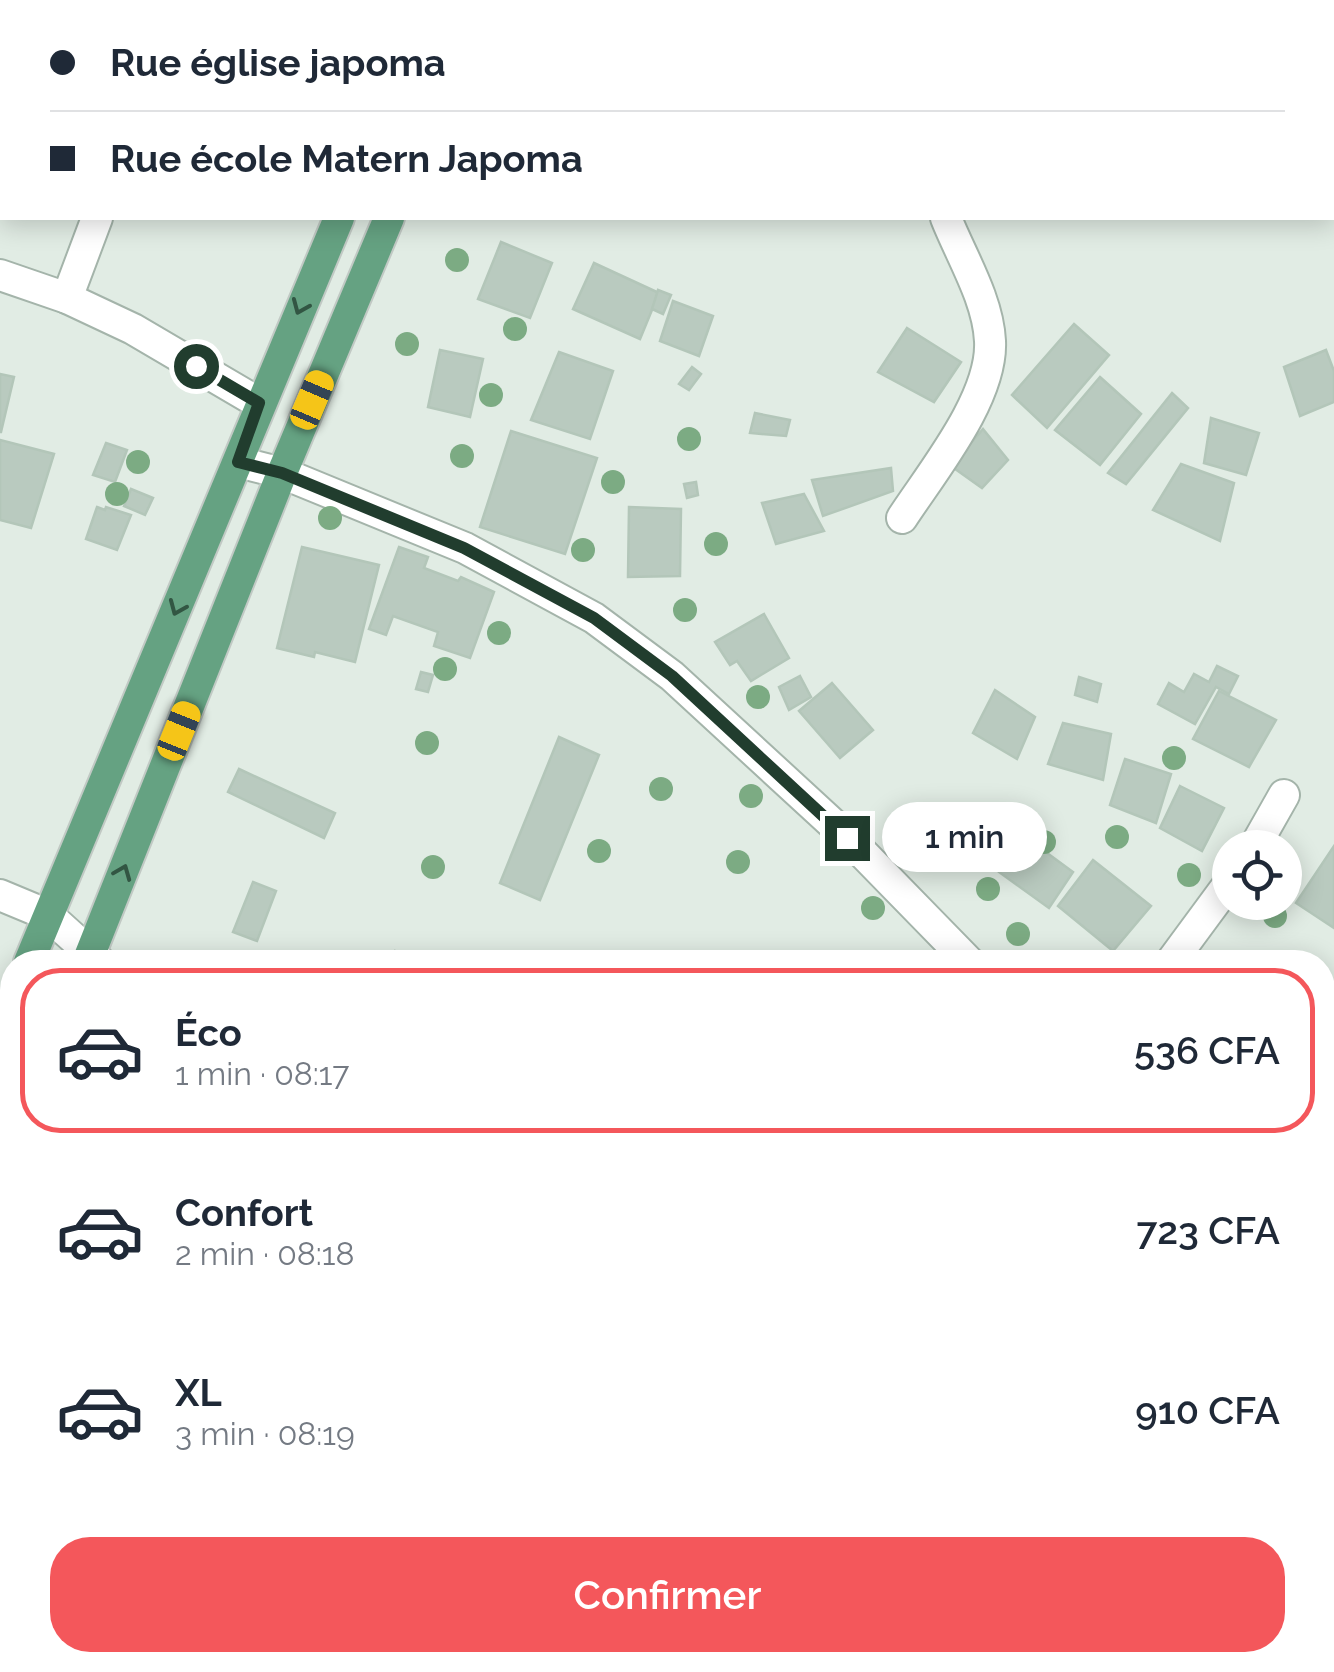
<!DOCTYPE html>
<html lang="fr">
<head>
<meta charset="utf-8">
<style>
  :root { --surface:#fff; --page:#f2f2f3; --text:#1f2937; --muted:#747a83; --line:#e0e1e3; --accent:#f4575b }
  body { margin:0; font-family:Raleway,sans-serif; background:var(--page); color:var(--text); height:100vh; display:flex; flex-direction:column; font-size:38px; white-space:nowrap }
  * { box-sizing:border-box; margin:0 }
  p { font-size:32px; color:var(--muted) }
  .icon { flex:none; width:55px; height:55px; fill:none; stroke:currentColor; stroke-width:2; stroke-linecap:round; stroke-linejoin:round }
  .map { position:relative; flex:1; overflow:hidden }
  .details { position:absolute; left:0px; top:950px; width:1335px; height:722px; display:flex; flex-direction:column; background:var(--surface); border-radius:40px 40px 0 0; box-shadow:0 5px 25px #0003 }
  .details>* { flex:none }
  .top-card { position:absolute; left:0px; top:0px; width:1335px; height:220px; box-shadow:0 5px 25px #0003; display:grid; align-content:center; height:220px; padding:0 50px; background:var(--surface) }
  .buttons { position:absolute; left:1212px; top:830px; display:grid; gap:20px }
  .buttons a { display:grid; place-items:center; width:90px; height:90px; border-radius:50%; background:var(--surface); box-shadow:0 5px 25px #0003; font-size:50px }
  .end { position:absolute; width:45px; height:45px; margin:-22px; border:12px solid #213d2e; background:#fff; box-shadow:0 0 0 5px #fff }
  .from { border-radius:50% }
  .bubble { position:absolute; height:70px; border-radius:35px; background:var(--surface); box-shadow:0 5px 25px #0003; font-size:32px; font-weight:600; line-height:70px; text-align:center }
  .car { position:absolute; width:30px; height:60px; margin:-30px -15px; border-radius:12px; box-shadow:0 0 8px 2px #0007; background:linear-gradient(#f5c518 24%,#345 0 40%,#f5c518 0 76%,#345 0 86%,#f5c518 0) }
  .top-card b { display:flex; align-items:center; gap:35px; height:95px; font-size:38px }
  .top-card b+b { border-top:2px solid var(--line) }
  .top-card i { width:25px; height:25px; background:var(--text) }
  ul { padding:18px 0 0; list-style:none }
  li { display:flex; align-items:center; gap:30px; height:165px; margin:0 20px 15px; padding:0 30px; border:5px solid transparent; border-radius:40px }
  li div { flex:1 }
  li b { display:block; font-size:38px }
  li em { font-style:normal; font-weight:600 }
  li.current { border-color:var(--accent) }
  li>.icon { width:90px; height:90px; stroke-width:1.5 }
  .button { display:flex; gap:20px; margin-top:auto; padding:20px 50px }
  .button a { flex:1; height:115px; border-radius:40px; background:var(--accent); color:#fff; font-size:40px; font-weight:600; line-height:115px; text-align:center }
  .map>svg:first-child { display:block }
  .building { fill:#b9cabf; stroke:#b3c6b9; stroke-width:2.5 }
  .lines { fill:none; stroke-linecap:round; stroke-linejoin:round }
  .street-casing { stroke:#a4b4aa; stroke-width:34 }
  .primary-casing { stroke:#c1c9c4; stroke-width:34 }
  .street { stroke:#fff; stroke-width:30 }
  .primary { stroke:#65a282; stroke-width:30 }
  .tree { fill:#7cab83 }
  .oneway { stroke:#325643 }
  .route { stroke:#213d2e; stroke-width:12 }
</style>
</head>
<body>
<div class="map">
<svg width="1334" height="1672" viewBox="0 0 1334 1672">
  <rect width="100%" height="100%" fill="#e1ece4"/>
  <g class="building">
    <path d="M623 0H660L663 2H621Z"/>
    <path d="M837 0H900L836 2Z"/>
    <path d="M959 0H1039L1040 2H961Z"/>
    <path d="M501 242 552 263 530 318 478 299Z"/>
    <path d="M594 263 659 293 640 339 573 309Z"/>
    <path d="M658 290 671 295 663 314 652 309Z"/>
    <path d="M673 301 713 316 699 356 660 341Z"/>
    <path d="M1074 324 1109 355 1047 428 1012 395Z"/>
    <path d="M907 328 961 362 934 402 878 372Z"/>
    <path d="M440 350 483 359 470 417 428 407Z"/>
    <path d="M1326 350 1334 371V402L1300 416 1284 367Z"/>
    <path d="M559 352 613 371 590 439 531 420Z"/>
    <path d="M692 367 701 374 689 390 679 384Z"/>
    <path d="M0 374 14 377 1 432H0Z"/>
    <path d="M1100 377 1141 414 1100 465 1055 430Z"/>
    <path d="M1172 393 1188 408 1126 484 1108 473Z"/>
    <path d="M755 413 790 420 786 436 750 433Z"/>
    <path d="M1211 418 1259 433 1246 475 1204 463Z"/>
    <path d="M983 429 1008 460 982 488 951 466Z"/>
    <path d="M511 431 597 458 565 554 480 527Z"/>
    <path d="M0 440 54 454 31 528 0 520Z"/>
    <path d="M106 443 127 450 115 482 93 475Z"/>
    <path d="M1181 464 1234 483 1220 541 1153 510Z"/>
    <path d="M891 468 893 491 823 516 812 480Z"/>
    <path d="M696 482 698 495 687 498 684 484Z"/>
    <path d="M131 489 153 498 145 515 124 506Z"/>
    <path d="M804 494 824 531 776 544 762 503Z"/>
    <path d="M97 507 105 510 106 507 131 515 117 550 86 539Z"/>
    <path d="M629 507 681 509 680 576 628 577Z"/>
    <path d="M302 547 379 565 355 662 315 652 314 657 277 648Z"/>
    <path d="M399 547 428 557 424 568 458 581 461 577 494 592 470 658 434 646 438 632 393 616 386 635 369 629Z"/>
    <path d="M764 614 789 658 751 681 737 661 730 665 715 642Z"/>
    <path d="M1217 666 1238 676 1229 694 1216 687 1195 724 1158 704 1169 683 1184 692 1194 674 1209 682Z"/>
    <path d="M421 672 433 675 428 692 416 689Z"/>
    <path d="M800 676 811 697 789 710 779 687Z"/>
    <path d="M1079 677 1101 684 1097 702 1075 695Z"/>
    <path d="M832 683 873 730 840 758 799 711Z"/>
    <path d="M995 690 1035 717 1017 759 973 733Z"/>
    <path d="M1219 691 1276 720 1249 767 1193 739Z"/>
    <path d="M1063 723 1111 734 1103 780 1048 764Z"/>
    <path d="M559 737 599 755 540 900 500 883Z"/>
    <path d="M1125 759 1171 774 1156 823 1110 805Z"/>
    <path d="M239 769 335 813 324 838 228 792Z"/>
    <path d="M1180 786 1224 808 1202 851 1160 828Z"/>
    <path d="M1024 836 1073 872 1049 908 999 872Z"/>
    <path d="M1334 846V928L1296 903Z"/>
    <path d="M1093 860 1151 906 1113 951 1058 906Z"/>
    <path d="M253 882 276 891 257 941 233 932Z"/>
    <path d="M395 951 411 962H387Z"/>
    <path d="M1330 1057 1334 1060V1146L1329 1151 1322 1146V1065Z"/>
    <path d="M1323 1630 1334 1640V1662L1323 1672H1315L1304 1660H1322Z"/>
    <path d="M540 1660H598L601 1672H543Z"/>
    <path d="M835 1660H899V1663L836 1670Z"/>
    <path d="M1244 1660 1254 1665 1261 1672H1233Z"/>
  </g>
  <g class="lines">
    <defs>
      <g id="street">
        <path d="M177 2 178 0"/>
        <path d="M919 2 920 0"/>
        <path d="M0 275 67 298 133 329 259 403"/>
        <path d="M67 298 97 218"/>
        <path d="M238 462 282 473 465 548 594 618 672 676 847 837 969 962"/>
        <path d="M902 518C932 472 993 398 990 341 988 299 961 256 946 218"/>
        <path d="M1254 848 1284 795"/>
        <path d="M0 895 48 915 100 962"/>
        <path d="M1171 962 1230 882"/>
        <path d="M1322 1198 1334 1192"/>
        <path d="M0 1305 12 1275"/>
        <path d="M1322 1394 1334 1414"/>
        <path d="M235 1672 238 1660"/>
        <path d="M1035 1672 1038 1660"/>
        <path d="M1214 1672 1222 1660"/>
      </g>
      <g id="primary">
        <path d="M432 2 433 0"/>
        <path d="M478 2 479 0"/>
        <path d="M29 962 339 218"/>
        <path d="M87 962 282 473 389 218"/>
        <path d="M0 1034 12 1003"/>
        <path d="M0 1173 12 1143"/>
      </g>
    </defs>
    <use href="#street" class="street-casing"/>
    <use href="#primary" class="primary-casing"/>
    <use href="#street" class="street"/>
    <use href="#primary" class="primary"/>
  </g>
  <g class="tree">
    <circle cx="457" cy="260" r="12"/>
    <circle cx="515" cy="329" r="12"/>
    <circle cx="407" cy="344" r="12"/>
    <circle cx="491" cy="395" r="12"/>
    <circle cx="689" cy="439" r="12"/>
    <circle cx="462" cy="456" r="12"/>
    <circle cx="138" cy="462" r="12"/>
    <circle cx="613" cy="482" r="12"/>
    <circle cx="117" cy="494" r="12"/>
    <circle cx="330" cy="518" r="12"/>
    <circle cx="716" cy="544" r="12"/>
    <circle cx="583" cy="550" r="12"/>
    <circle cx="685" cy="610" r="12"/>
    <circle cx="499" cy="633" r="12"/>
    <circle cx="445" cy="669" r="12"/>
    <circle cx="758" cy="697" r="12"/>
    <circle cx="427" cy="743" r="12"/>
    <circle cx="1174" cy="758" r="12"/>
    <circle cx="661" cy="789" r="12"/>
    <circle cx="751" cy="796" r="12"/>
    <circle cx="1117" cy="837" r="12"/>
    <circle cx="1044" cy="842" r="12"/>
    <circle cx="599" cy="851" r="12"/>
    <circle cx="738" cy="862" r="12"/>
    <circle cx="433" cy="867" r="12"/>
    <circle cx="1189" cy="875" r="12"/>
    <circle cx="988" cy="889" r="12"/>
    <circle cx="873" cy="908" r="12"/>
    <circle cx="1275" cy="916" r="12"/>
    <circle cx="1018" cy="934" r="12"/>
  </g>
  <defs><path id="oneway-chevron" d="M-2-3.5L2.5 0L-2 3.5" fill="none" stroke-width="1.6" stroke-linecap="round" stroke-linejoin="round" transform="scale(2.5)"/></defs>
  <g class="oneway">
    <use href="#oneway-chevron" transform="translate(300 307) rotate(113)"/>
    <use href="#oneway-chevron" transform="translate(177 608) rotate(113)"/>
    <use href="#oneway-chevron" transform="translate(123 872) rotate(-68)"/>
  </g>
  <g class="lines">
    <path class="route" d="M196 366 259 403 238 462 282 473 464 548 594 618 672 676 847 838"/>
  </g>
</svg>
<div class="buttons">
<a><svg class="icon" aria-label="locate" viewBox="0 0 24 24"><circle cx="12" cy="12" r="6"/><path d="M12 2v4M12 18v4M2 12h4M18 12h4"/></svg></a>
</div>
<i class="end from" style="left:196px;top:366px"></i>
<i class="end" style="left:847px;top:838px"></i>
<div class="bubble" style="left:882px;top:802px;width:165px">1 min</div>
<i class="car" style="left:312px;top:400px;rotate:23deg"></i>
<i class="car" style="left:179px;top:731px;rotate:22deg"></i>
<div class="top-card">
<b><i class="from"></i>Rue église japoma</b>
<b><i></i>Rue école Matern Japoma</b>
</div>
<section class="details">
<ul>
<li class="current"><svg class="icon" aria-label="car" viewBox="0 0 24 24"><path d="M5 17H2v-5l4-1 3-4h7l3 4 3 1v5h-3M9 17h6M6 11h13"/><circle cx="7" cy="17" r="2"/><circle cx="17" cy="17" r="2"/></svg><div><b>Éco</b><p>1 min · 08:17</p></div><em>536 CFA</em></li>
<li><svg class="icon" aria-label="car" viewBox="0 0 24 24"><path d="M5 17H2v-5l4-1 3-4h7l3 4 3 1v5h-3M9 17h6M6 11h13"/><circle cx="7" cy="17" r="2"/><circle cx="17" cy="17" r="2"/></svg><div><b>Confort</b><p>2 min · 08:18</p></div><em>723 CFA</em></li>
<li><svg class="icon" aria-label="car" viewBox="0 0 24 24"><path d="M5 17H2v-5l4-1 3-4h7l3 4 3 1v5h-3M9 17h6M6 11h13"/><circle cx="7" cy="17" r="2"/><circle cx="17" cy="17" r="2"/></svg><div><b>XL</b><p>3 min · 08:19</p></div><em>910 CFA</em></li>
</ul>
<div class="button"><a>Confirmer</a></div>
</section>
</div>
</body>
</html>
